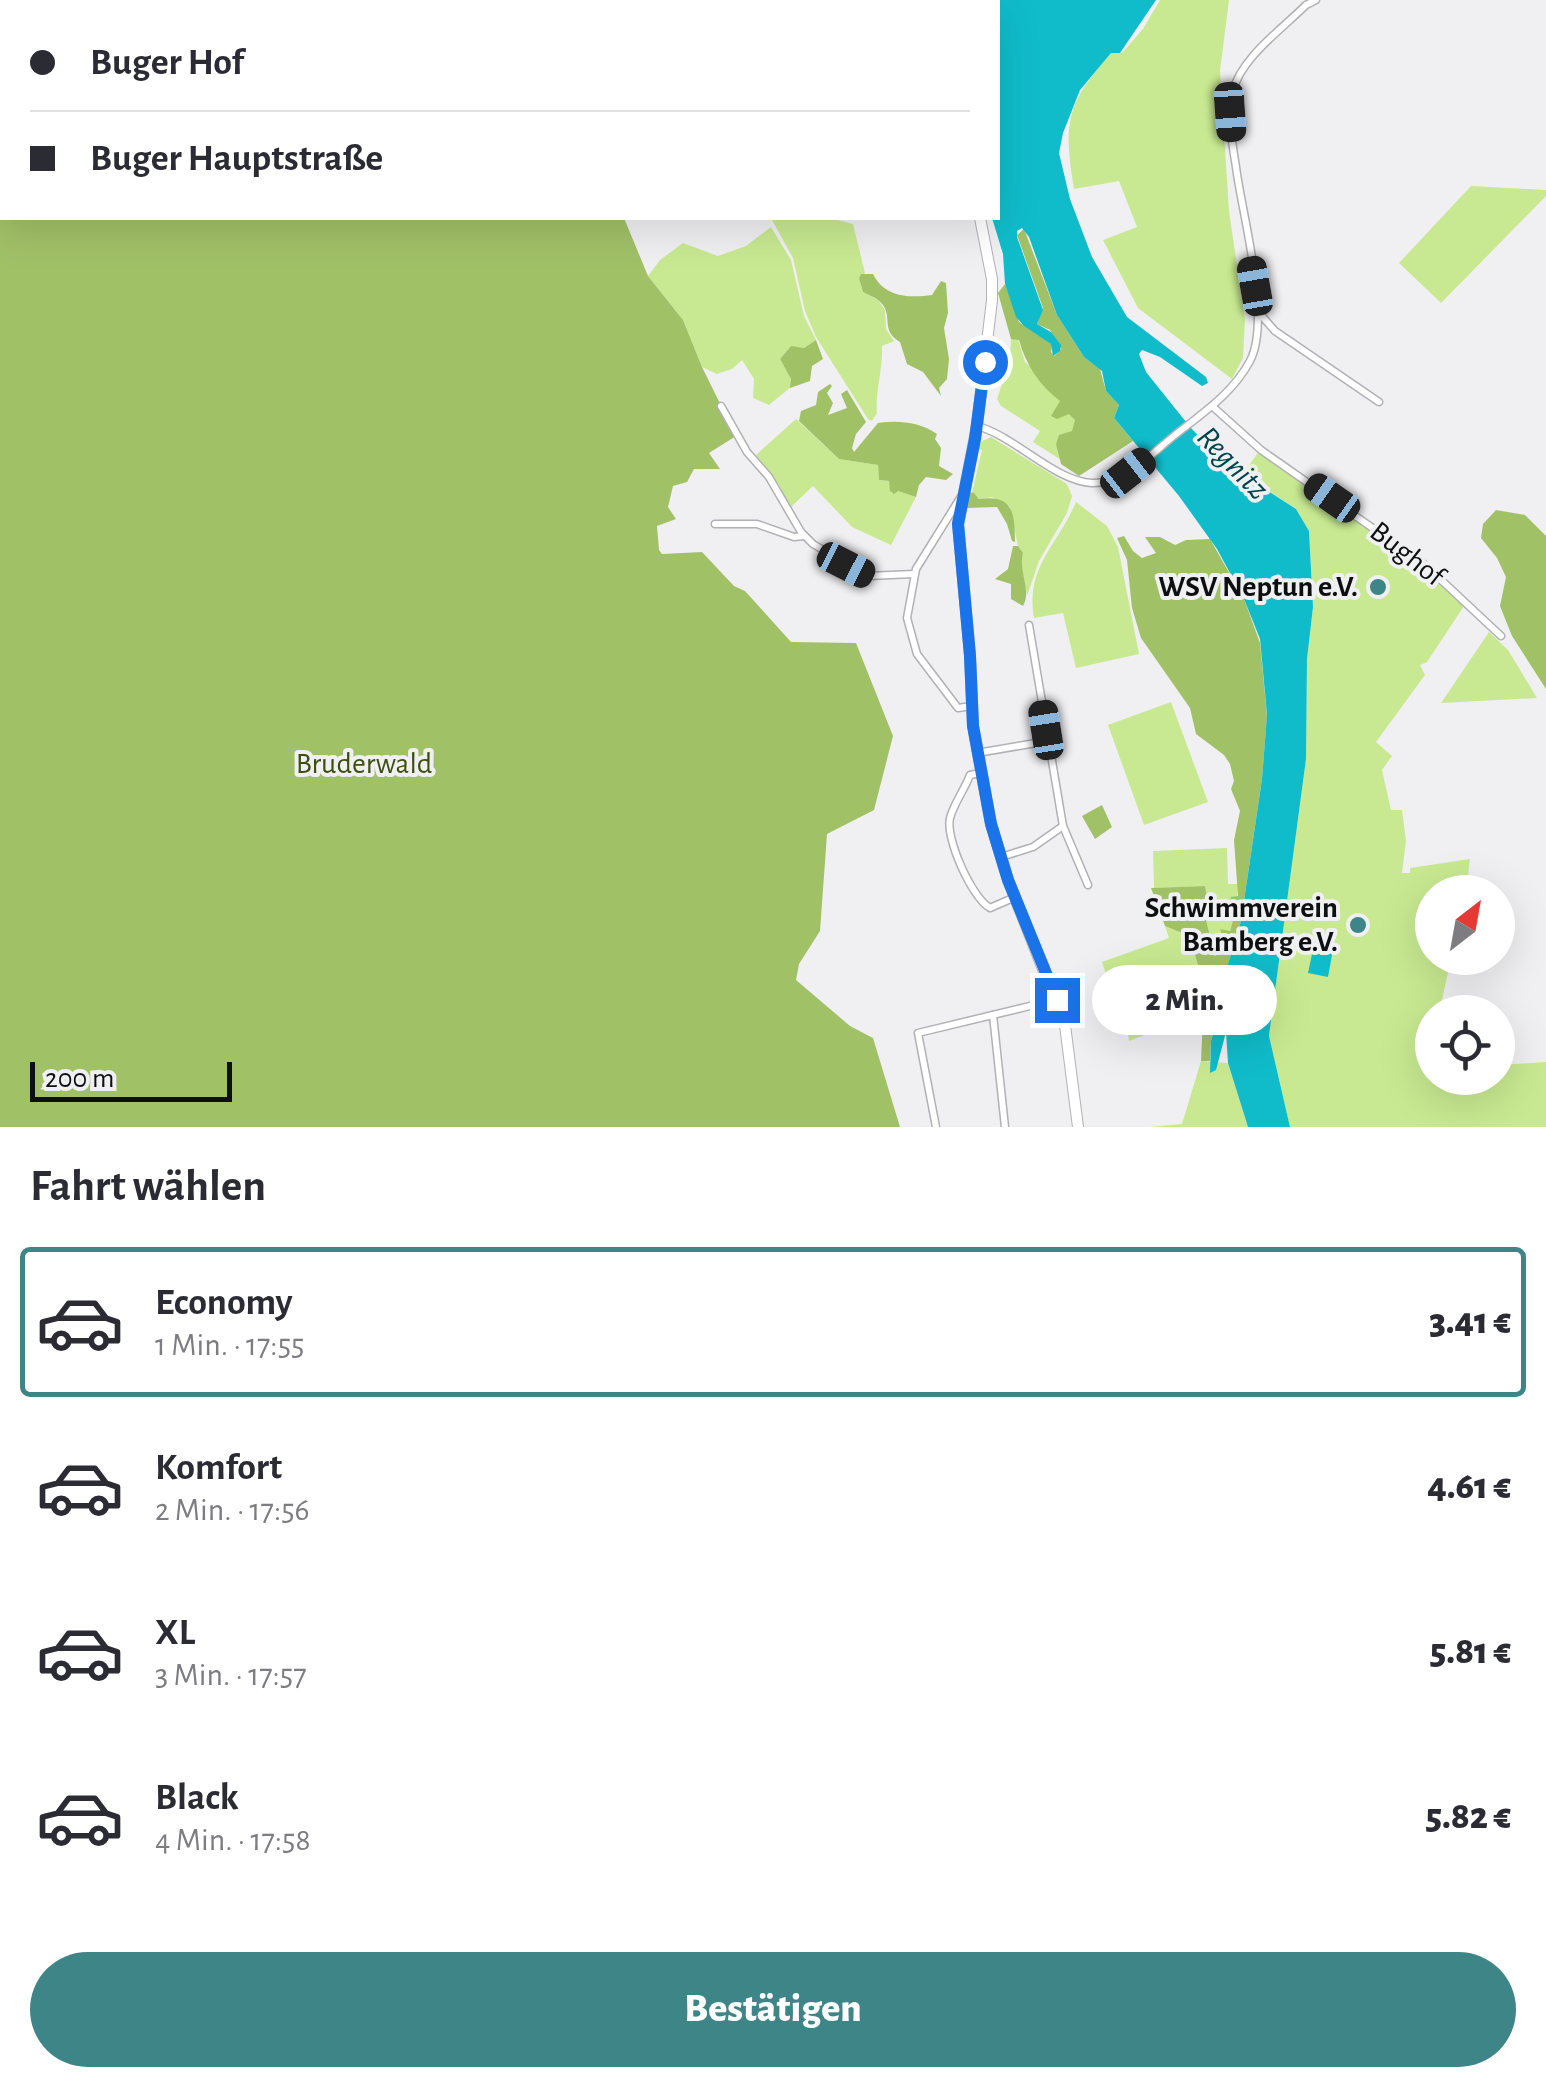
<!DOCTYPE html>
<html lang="de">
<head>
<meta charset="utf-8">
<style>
  :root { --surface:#fff; --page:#f2f2f3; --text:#2b2b33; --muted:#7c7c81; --line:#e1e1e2; --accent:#3d8586 }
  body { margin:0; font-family:"Alegreya Sans",sans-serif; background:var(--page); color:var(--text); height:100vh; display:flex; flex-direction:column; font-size:38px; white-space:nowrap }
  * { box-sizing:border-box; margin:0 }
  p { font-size:32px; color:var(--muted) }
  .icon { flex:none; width:55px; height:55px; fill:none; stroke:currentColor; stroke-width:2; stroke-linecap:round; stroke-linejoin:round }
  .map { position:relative; height:1127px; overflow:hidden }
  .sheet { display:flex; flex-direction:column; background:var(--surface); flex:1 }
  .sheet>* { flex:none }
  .guide { position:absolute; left:0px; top:0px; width:1000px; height:220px; box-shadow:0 10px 40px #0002; display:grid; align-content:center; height:220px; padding:0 30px; background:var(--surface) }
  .needle { width:65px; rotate:31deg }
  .buttons { position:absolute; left:1415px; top:875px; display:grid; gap:20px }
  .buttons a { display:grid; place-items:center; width:100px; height:100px; border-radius:50%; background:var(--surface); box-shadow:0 10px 40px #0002; font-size:50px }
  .scale { position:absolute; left:30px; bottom:25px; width:202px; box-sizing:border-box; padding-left:10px; border:5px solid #0e0f10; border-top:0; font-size:28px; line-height:35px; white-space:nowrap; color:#0e0f10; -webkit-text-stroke:8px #f0f0f3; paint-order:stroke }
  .end { position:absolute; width:45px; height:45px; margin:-22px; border:12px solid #1a73e8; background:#fff; box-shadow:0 0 0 5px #fff }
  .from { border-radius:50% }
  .bubble { position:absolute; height:70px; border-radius:35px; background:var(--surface); box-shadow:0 10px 40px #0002; font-size:32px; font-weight:800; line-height:70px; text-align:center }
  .car { position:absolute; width:30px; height:60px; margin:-30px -15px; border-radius:12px; box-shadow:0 0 8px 2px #0007; background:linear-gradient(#222 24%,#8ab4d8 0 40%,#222 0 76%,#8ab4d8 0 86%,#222 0) }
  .guide b { display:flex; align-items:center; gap:35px; height:95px; font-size:38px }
  .guide b+b { border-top:2px solid var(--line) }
  .guide i { width:25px; height:25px; background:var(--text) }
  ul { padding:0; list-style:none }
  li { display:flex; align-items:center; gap:30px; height:150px; margin:0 20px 15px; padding:0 10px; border:5px solid transparent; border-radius:10px }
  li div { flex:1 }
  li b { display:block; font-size:38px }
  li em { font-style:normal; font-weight:800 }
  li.current { border-color:var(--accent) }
  li>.icon { width:90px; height:90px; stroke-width:1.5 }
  h2 { padding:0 30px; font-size:45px; line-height:120px }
  .button { display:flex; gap:20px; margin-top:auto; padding:20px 30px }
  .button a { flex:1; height:115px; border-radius:60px; background:var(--accent); color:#fff; font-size:40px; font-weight:800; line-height:115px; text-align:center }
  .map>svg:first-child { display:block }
  .green { fill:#c8e991 }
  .forest { fill:#a1c167 }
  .water { fill:#10bcca }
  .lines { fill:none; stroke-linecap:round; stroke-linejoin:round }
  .street-casing { stroke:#b0b1b4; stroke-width:9 }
  .secondary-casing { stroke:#b0b1b4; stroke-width:12 }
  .street { stroke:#fff; stroke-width:6 }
  .secondary { stroke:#fff; stroke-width:10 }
  .route { stroke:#1a73e8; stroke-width:12 }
  .poi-dot { fill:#3d8586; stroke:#f0f0f3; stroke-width:4 }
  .labels { text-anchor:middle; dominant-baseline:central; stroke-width:8; stroke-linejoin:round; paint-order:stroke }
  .street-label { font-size:30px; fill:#0e0f10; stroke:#f0f0f3 }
  .poi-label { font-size:30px; font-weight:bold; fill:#0e0f10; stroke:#f0f0f3; text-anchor:end }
  .park-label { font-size:30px; fill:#3c4f0e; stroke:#f0f0f3 }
  .water-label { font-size:32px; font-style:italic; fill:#00444a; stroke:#f0f0f3 }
</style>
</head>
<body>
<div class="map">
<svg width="1546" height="1127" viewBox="0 0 1546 1127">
  <rect width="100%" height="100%" fill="#f0f0f3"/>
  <g class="green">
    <path d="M1160 0H1229L1220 71 1229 211 1245 320 1243 358 1232 379 1138 308 1103 240 1137 227 1119 181 1074 189C1063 122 1066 104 1112 52L1122 53 1143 29Z"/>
    <path d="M1471 186 1546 190V196L1441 303 1399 263Z"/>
    <path d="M772 220H837L853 224 865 273 859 277 863 292 878 300 885 310 886 329 894 341 882 346C883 370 875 392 877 413L872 421 868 419 816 337 805 311 793 258Z"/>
    <path d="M771 227 791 260 804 316 816 340 804 348 790 347 780 359 791 379V387L769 405 753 398 754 379 742 360 732 369 717 374 702 367 683 320 648 276 660 260 683 243 718 256 746 246Z"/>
    <path d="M1011 339H1018L1025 362 1096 424 1069 465 1033 442 1040 431 1001 406 997 399 1010 360Z"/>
    <path d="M796 419 839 459 878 465 879 480 889 481 891 493 898 491 916 497 891 545 852 527 813 486 790 508 779 485 756 455Z"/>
    <path d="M991 437 1067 484 1072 496 1067 513 1039 561 1027 596 1021 562 1023 553 1018 546 1010 507 992 497 980 499 972 493 982 450 977 448 979 443Z"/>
    <path d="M1259 451 1422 567 1464 606 1427 662 1420 665 1425 675 1376 742 1392 756 1382 770 1391 810H1402L1406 841 1402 873H1410V868L1470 859 1466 892H1432V958H1451L1442 1000 1437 1006 1438 1011 1445 1012H1432V1078H1498V1065L1546 1062V1127H1290L1269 1036 1306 759 1307 659 1313 607 1309 531 1296 509 1243 474Z"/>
    <path d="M1076 502 1107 526 1118 547 1139 654 1076 668 1063 613 1034 618C1025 567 1058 545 1076 502Z"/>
    <path d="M1489 632 1508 650 1537 698 1441 703Z"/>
    <path d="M1171 702 1208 802 1144 825 1108 725Z"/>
    <path d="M1227 848 1228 884H1238C1237 900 1236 917 1229 932L1220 929C1223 939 1224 949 1215 956L1211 954 1205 913 1209 909 1205 886 1154 888 1153 851Z"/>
    <path d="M1165 926 1187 935C1203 966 1196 981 1205 1012L1129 1041 1123 999H1114L1102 962 1169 938Z"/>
    <path d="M1201 1061 1228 1063 1248 1127H1149L1182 1124Z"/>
  </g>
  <g class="forest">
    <path d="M0 0 313 2H2V218H624L648 276 683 320 702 367 736 436 709 453 720 469H694L687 482 673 486 668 507 676 519 657 526 659 550 662 554 702 552 734 586 745 591 791 642 856 643 893 736 874 810 827 834 820 931 799 964 796 980 850 1026 873 1038 900 1127H0Z"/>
    <path d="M1024 229 1057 315 1084 357 1100 369 1106 391 1119 405 1114 418 1133 441 1079 476 1061 464 1056 444 1059 435 1072 431 1075 420 1069 414 1057 419 1051 416 1060 401C1039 385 1026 365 1019 340L1011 339 998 293 1005 284 1019 322 1049 342 1052 345 1051 352 1054 356 1061 349 1050 330 1037 324 1043 308 1017 235Z"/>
    <path d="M861 274H873C885 298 910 298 932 295L941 281 946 283 948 313 944 328 949 359 947 379 939 388 941 396 923 372 907 364 900 342C878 329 896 314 878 300 873 296 868 295 863 292L859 278Z"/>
    <path d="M816 340 823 359 812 366 810 381 790 388 791 379 780 359 791 346 804 348Z"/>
    <path d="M830 384 832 386 827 393 833 403 828 415 847 408 841 394 847 390 866 422 856 434 852 448 854 452 878 423C898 420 920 422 937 434L935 439 941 448 939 466 953 474 946 480 926 477 919 485 916 497 898 491 894 494 890 491 889 481 879 480 878 465 839 459 799 421 801 411 816 405 818 392Z"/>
    <path d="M968 492 974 493 979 499C1013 494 1015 513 1015 542L1012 541 1007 524 997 507 966 508Z"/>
    <path d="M1496 510 1525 515 1546 536V689L1512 636 1500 606 1506 577 1497 558 1481 538 1483 524Z"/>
    <path d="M1124 536 1133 551 1142 558 1156 553 1145 537H1160L1175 545 1186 540 1210 539 1244 599 1260 643 1267 716 1262 779 1241 921 1222 984 1221 1007 1211 1041 1210 1061H1201C1203 1018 1207 974 1187 935L1165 926 1151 888 1205 886 1209 909 1205 913C1206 927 1214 941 1211 954L1215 956 1219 953 1218 947 1223 939 1220 929 1230 931 1235 913 1229 907 1231 897 1238 896 1234 840 1240 811 1231 789 1234 781 1230 764 1224 755 1196 734 1190 708 1141 638 1132 608 1127 560 1117 538Z"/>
    <path d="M1018 546 1023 553C1018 570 1032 591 1023 606L1011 599V584L995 579 1008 569 1013 546Z"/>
    <path d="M1102 805 1112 827 1095 839 1082 816Z"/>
  </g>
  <g class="water">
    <path d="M986 0H1156L1120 53H1111L1080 90 1063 133 1059 153 1070 199 1092 257 1127 317 1206 377 1208 383 1202 386 1160 357 1142 350 1139 354 1146 372 1190 427 1226 464 1296 509 1309 531 1313 607 1307 659 1306 759 1269 1036 1290 1127H1248L1228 1063 1226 1032 1216 1070 1210 1073 1211 1041 1221 1007 1222 984 1241 921 1262 779 1267 715 1260 639 1244 599 1217 549 1179 496 1114 418 1119 405 1106 391 1102 371 1084 357 1057 315 1029 237 1022 228 1017 231V237L1043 310 1037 324 1051 332 1061 345 1060 351 1053 356 1051 344 1024 326 1016 317 1005 284 1003 254 992 218H998V2H986Z"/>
    <path d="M1315 940 1334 944 1328 977 1308 973Z"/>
  </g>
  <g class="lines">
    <defs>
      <g id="street">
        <path d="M320 0 323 2"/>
        <path d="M448 0 496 2"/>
        <path d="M668 2 669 0"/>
        <path d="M1260 314 1275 331 1379 402"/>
        <path d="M721 406 747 452 769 477 801 532 813 544 867 576 914 574"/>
        <path d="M1212 406 1261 450 1424 564 1501 636"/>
        <path d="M977 426C1015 436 1054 481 1092 483 1125 484 1151 454 1175 435 1203 413 1233 393 1250 361 1272 319 1242 215 1236 167 1232 143 1227 115 1233 91 1241 58 1282 29 1306 5L1316 0"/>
        <path d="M962 495 916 569 907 618 917 654 958 708 971 706"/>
        <path d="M715 524H757L794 537 804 536"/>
        <path d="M1029 625 1063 826 1088 885"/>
        <path d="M977 753 1048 741"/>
        <path d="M980 773 970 775C965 789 954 803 950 818 945 838 972 898 990 908L1013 898"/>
        <path d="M1001 857 1033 847 1063 826"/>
        <path d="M993 1015 1005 1127"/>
        <path d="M936 1127 918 1033 1055 1000"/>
      </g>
      <g id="secondary">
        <path d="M974 2V0"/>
        <path d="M980 218 992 279V300L977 426 958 524 970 655 973 726 991 824 1008 880 1065 1025 1078 1127"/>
      </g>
    </defs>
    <use href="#street" class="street-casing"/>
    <use href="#secondary" class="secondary-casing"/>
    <use href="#street" class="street"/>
    <use href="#secondary" class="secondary"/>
  </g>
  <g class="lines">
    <path class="route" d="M985 362 975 439 958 524 970 656 973 726 991 824 1008 880 1057 1000"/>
  </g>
  <g class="poi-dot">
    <circle cx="1378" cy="587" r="10"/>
    <circle cx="1358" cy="925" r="10"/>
  </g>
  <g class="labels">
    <g class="street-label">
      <text transform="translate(1407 554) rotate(38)">Bughof</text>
    </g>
    <g class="poi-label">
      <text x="1358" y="587">WSV Neptun e.V.</text>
      <text x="1338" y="908">Schwimmverein<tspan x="1338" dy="34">Bamberg e.V.</tspan></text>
    </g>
    <g class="park-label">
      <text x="364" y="764">Bruderwald</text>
    </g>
    <g class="water-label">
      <text transform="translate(1233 463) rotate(46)">Regnitz</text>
    </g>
  </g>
</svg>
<div class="buttons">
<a><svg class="needle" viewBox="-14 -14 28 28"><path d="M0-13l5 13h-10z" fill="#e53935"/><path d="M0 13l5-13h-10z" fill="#7c7c81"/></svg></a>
<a><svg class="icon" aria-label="locate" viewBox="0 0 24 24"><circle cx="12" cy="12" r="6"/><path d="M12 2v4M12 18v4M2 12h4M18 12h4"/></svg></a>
</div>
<div class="scale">200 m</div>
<i class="end from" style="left:985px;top:362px"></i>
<i class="end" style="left:1057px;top:1000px"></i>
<div class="bubble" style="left:1092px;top:965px;width:185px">2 Min.</div>
<i class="car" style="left:1230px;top:112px;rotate:176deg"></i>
<i class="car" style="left:1255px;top:286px;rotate:350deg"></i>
<i class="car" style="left:1128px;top:473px;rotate:52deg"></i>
<i class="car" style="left:1332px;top:498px;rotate:305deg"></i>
<i class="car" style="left:846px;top:565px;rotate:117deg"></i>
<i class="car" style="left:1046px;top:730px;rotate:351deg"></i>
<div class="guide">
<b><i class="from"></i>Buger Hof</b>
<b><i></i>Buger Hauptstraße</b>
</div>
</div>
<section class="sheet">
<h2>Fahrt wählen</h2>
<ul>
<li class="current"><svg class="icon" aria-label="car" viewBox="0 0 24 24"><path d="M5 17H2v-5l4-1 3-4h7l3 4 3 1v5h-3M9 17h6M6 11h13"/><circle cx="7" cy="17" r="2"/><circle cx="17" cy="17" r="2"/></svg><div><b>Economy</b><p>1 Min. · 17:55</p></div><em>3.41 €</em></li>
<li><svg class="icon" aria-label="car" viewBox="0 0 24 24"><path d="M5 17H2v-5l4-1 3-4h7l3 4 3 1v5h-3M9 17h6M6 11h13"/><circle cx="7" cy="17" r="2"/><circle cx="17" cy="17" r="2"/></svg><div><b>Komfort</b><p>2 Min. · 17:56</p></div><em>4.61 €</em></li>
<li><svg class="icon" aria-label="car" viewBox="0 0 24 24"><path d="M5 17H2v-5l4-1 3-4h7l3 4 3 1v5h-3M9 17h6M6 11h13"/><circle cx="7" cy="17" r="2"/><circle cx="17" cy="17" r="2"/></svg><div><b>XL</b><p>3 Min. · 17:57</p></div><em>5.81 €</em></li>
<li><svg class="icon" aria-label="car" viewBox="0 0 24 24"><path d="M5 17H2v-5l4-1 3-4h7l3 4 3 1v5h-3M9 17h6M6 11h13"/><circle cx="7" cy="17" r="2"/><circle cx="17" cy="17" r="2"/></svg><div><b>Black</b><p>4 Min. · 17:58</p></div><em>5.82 €</em></li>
</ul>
<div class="button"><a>Bestätigen</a></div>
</section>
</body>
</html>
